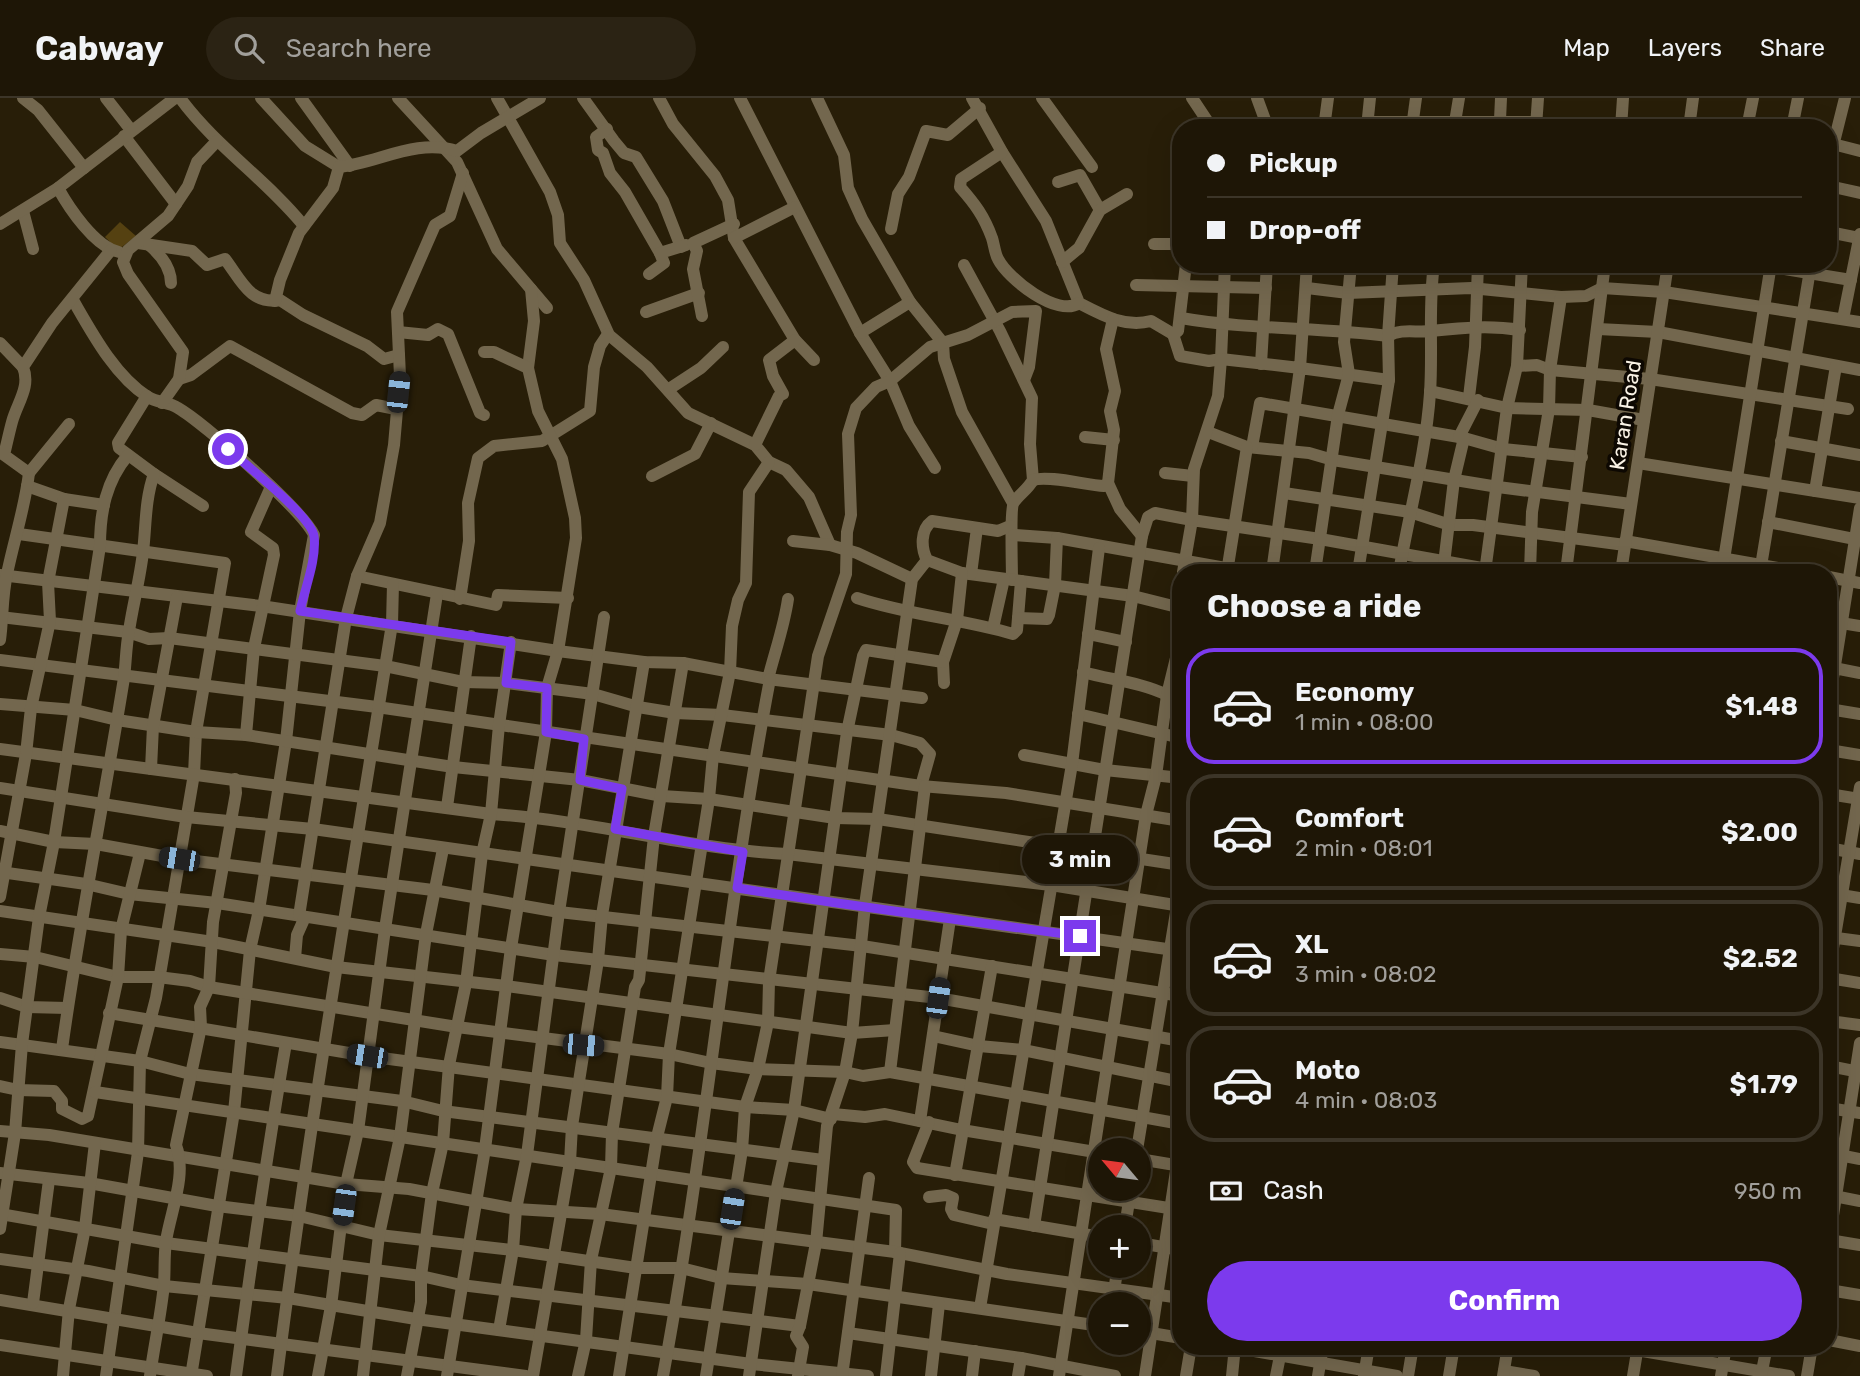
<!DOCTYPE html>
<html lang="en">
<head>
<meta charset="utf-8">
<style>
  :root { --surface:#1e1606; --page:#2b2314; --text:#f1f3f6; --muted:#a19f9b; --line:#3c3528; --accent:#7c3aed }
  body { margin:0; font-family:Rubik,sans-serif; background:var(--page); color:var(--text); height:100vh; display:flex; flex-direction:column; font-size:26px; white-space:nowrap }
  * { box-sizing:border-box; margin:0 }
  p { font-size:23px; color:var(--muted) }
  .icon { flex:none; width:38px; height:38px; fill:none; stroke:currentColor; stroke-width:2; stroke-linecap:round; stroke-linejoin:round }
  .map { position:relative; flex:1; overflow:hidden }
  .panel { position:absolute; left:1172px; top:466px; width:665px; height:791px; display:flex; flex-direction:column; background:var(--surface); border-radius:28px; box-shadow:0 7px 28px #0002,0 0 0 2px var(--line) }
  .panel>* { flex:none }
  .guide { position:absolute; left:1172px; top:21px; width:665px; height:154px; border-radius:28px; box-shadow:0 7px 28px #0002,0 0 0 2px var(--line); display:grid; align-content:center; height:154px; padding:0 35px; background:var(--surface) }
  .needle { width:46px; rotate:299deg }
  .controls { position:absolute; left:1088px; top:1040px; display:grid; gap:14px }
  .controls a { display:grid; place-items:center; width:63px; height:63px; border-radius:50%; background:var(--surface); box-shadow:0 7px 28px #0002,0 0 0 2px var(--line); font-size:35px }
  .end { position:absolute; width:32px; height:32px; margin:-16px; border:9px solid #7c3aed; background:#fff; box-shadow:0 0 0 4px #fff }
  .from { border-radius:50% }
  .bubble { position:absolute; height:49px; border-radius:24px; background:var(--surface); box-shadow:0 7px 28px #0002,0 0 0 2px var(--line); font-size:23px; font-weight:700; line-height:49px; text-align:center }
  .car { position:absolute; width:21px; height:42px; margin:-21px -10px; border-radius:9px; box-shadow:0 0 5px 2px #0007; background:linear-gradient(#222 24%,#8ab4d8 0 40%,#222 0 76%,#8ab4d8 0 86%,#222 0) }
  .guide b { display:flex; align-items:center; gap:24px; height:66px; font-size:26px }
  .guide b+b { border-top:2px solid var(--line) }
  .guide i { width:18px; height:18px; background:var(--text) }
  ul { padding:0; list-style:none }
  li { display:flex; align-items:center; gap:21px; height:116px; margin:0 14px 10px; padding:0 21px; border:4px solid var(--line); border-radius:28px }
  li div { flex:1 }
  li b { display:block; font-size:26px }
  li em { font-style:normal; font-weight:700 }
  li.selected { border-color:var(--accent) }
  li>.icon { width:63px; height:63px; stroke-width:1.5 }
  h2 { padding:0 35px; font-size:32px; line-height:84px }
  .pay { display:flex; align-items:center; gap:18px; height:77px; padding:0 35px; font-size:26px }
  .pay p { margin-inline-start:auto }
  .button { display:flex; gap:14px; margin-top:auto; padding:14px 35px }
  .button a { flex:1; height:80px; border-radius:42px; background:var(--accent); color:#fff; font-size:28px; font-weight:700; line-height:80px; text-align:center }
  header { display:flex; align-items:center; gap:42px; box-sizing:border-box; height:98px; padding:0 35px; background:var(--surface); border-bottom:2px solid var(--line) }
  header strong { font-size:33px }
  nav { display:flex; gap:38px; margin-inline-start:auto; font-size:24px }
  .search { width:490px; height:63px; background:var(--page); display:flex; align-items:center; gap:18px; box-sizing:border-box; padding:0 24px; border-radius:38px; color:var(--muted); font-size:26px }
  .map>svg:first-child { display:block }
  .green { fill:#554111 }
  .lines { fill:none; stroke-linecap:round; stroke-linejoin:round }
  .minor { stroke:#73674e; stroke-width:12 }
  .route { stroke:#7c3aed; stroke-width:9 }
  .labels { text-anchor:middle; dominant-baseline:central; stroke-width:7; stroke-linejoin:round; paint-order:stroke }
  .street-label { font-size:21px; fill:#f9f2e5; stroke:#0d0802 }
</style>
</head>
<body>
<header>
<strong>Cabway</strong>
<div class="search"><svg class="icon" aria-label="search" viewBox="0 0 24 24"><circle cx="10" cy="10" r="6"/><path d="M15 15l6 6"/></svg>Search here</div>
<nav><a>Map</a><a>Layers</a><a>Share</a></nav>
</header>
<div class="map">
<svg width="1860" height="1278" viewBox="0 0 1860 1278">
  <rect width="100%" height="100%" fill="#281e08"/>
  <path class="green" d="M120 124 136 138 118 152 105 139Z"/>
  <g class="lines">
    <g class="minor">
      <path d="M23 0 38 12 84 70"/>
      <path d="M106 0 131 32"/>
      <path d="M180 0C216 49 267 82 304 128"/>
      <path d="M261 0 305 48 339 69"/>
      <path d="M301 0 350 68"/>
      <path d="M398 0 457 64 497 151 547 210"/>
      <path d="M497 0 550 94 558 117 560 145 584 182 609 237 647 269 688 315 755 347 769 364 786 372 809 399 830 447"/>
      <path d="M583 0 614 43 624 55 636 59 663 103 681 149"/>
      <path d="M659 0 673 26 715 78 728 102 734 140 795 242 814 262"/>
      <path d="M740 0 860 235 890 283 909 328 935 370"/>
      <path d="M817 0 844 57 848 90 862 121 910 204 943 245 944 261 962 314 1013 405"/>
      <path d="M972 0 1002 54 1046 123 1079 205C1102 217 1125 230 1151 223L1173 236"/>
      <path d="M1042 0 1092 69"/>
      <path d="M1192 0 1212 30"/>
      <path d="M1257 0 1268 30"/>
      <path d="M1500 22 1501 0"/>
      <path d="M1367 24H1537"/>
      <path d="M1367 29 1370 0"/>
      <path d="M1412 29 1416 0"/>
      <path d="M1536 29 1538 0"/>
      <path d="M1324 30 1328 0"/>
      <path d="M1454 30 1459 0"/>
      <path d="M1621 30 1623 0"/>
      <path d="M1689 30 1693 0"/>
      <path d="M1747 30 1753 0"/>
      <path d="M1792 30 1798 0"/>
      <path d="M607 31 596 39 598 52 603 55 610 75 625 94 660 155"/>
      <path d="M124 38 176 106"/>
      <path d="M1829 45 1860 53"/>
      <path d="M1002 54 961 81 960 89C975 106 984 118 992 140 994 146 995 156 998 161 1008 181 1058 220 1079 205"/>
      <path d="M1829 64 1845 0"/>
      <path d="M1058 84 1080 77 1100 112"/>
      <path d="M1829 88 1860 95"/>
      <path d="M58 90C69 110 95 149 119 154"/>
      <path d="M23 113 33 151"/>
      <path d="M0 126 58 90 175 0"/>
      <path d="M891 131 898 96 909 79 926 33 948 37 980 10"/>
      <path d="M1829 134 1859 140"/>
      <path d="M734 140 795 109"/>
      <path d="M138 145 192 153 207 167 225 161C241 182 250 207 280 202L303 217 367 248 384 261 399 257"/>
      <path d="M1154 146H1181"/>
      <path d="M149 147C161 157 171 169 171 185"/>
      <path d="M1062 164 1079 150 1100 112 1127 96"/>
      <path d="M1186 166 1178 233 1173 236 1180 258 1209 263 1221 261 1225 166"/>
      <path d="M1754 166 1851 182"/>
      <path d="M964 167 1000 233 1032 300 1030 346 1033 382C1028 391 1020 396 1014 404 1010 409 1012 468 1012 482"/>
      <path d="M649 176 664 165 660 155 686 147"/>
      <path d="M1136 187 1266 190"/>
      <path d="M1307 190 1348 195 1471 190 1561 199 1586 198 1602 190 1664 194 1860 224"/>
      <path d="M73 202C92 235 115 278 148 299 158 305 169 304 178 310 204 325 304 414 314 437L300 513 286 643 259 812 250 852 234 1014 191 1278"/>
      <path d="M275 203 280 182 299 135 333 90 339 69C378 65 416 40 457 53L481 35 540 0"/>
      <path d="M646 214 699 195"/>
      <path d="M702 218 693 171 697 153 693 145 734 126"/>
      <path d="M1181 220C1249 232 1319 229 1388 238 1402 230 1416 235 1431 233 1461 230 1489 227 1520 232"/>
      <path d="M1843 221 1860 136"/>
      <path d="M1598 231 1658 234 1860 272"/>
      <path d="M398 234 428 237 438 231 448 236 480 315 484 317"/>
      <path d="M860 235 910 204"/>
      <path d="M0 245 23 269"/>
      <path d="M1261 266 1267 166"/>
      <path d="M1517 268 1537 267 1550 272 1650 281 1848 311"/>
      <path d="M528 270 534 223 531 191"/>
      <path d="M179 281 191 277 230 248 352 315 362 317 376 307 396 311"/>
      <path d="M669 291 701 270 723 249"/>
      <path d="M1430 293 1507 310 1588 312 1644 322"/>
      <path d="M1469 299 1475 249 1478 166"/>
      <path d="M162 305 179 281 183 254 128 176 123 164 128 152 168 118 188 88 197 64 217 43"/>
      <path d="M1208 334 1247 349 1309 355 1333 362 1498 389 1631 406"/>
      <path d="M1085 339 1114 342"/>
      <path d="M1464 340 1503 351 1582 359"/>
      <path d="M1781 343 1860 357"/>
      <path d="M755 347 779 298 783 296 773 278 769 262 795 242"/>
      <path d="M1252 349 1260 305 1459 339"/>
      <path d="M1638 365 1860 400"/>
      <path d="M29 375 69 326"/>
      <path d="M1165 375 1193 378"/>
      <path d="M154 376 203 408"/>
      <path d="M652 378 695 356 711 325"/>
      <path d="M1033 382C1048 377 1086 387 1104 388L1108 385 1114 332 1110 313 1115 293 1106 251 1113 221"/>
      <path d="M1108 385 1120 411 1142 438"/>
      <path d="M27 388 64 401 104 407"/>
      <path d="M1815 393 1836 268"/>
      <path d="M1284 395 1410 414 1450 427H1473L1625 447"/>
      <path d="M1768 424 1860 442"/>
      <path d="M1010 428 998 433 932 423C920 432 921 450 927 462L962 475 1133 498 1181 510"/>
      <path d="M19 436 225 465 196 634 194 676 156 900 140 963 138 1054 106 1278"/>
      <path d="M1014 437 1057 440 1248 474"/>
      <path d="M793 443 830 447 857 455 912 481"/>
      <path d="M1625 443 1801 474"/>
      <path d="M1183 474 1192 422 1320 441 1504 474"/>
      <path d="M1227 474 1247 349"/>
      <path d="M1272 474 1300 270 1389 282"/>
      <path d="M1315 474 1338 317 1349 276 1344 244 1351 166"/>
      <path d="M1358 474 1389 282 1388 238 1393 166"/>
      <path d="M1399 474C1409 415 1426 355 1430 295 1433 252 1428 209 1434 166"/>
      <path d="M1443 474 1454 382 1464 340 1459 339 1478 302"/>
      <path d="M1485 474 1507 310 1517 268 1522 166"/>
      <path d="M1530 474 1532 414 1549 311 1550 272 1561 199"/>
      <path d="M1566 474 1605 166"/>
      <path d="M1621 474 1668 166"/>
      <path d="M1722 474 1771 166"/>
      <path d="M1760 474 1811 166"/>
      <path d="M971 476 977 430"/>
      <path d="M0 477 261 508 558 553 644 564 683 565 768 581 922 600"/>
      <path d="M357 478 496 507 498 497 568 500"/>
      <path d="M1829 479 1860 485"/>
      <path d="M857 500C908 517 962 521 1013 536L1017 532 1021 483"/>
      <path d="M460 501 469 443 468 405 478 360 494 348 542 343 590 313 594 269 600 248 608 236"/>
      <path d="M0 519 128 534 149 541 169 540 385 568 463 584 506 585 593 596 638 609 675 615 722 617 891 637 920 645 930 656 921 688"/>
      <path d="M1018 520 1047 521 1049 517 1055 487 1057 440"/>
      <path d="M1829 523 1860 528"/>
      <path d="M993 530 1004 481"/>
      <path d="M1088 536 1126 544"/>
      <path d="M0 542C3 520 2 497 7 476 14 442 25 409 29 375L4 357C7 345 9 335 12 324 17 305 31 289 23 269L52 225 111 152"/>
      <path d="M0 562 377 609 921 688 1006 695 1181 723"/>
      <path d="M1829 569 1860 575"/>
      <path d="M1083 574C1111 582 1140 584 1167 597"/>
      <path d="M768 581C775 553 784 529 788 501"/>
      <path d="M944 585 943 564 957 522 962 475"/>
      <path d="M1829 605 1860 410"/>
      <path d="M0 606 75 612 117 622 196 634 246 637 453 669 580 682 662 698 709 701 835 720 878 721 1181 767"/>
      <path d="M1829 611 1860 616"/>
      <path d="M1078 616 1181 640"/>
      <path d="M246 637 254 550 274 457 273 450 251 434 270 391"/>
      <path d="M0 651 491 716C590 722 688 751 787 756L1051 787 1181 808"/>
      <path d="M1829 652 1860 657"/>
      <path d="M1024 657 1105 672 1181 680"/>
      <path d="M151 671 153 628 177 499"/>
      <path d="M0 690 186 719 313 731 1181 853"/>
      <path d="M1829 696 1860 701"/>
      <path d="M447 709 471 538"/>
      <path d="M0 733 54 744 96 746 179 761 433 792 559 814 862 848 1181 898"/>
      <path d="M1829 750 1860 756"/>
      <path d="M0 774 86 786 129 796 217 805 554 857 938 900 1181 943"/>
      <path d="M1829 795 1860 800"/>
      <path d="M0 799 26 656 31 610 50 523 48 484 64 401"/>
      <path d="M0 813 213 844 336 869 506 888 852 935 895 932"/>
      <path d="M299 818 346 520 357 478 380 425 394 347 400 278 397 214 435 127 450 118 463 75"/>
      <path d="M1829 839 1860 843"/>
      <path d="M0 856 35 859 118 879H158L190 883 209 889 457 929 669 956 711 965 758 971 845 974 863 978 890 974 1181 1026"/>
      <path d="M295 860 297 837 305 819"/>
      <path d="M1829 874 1860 689"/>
      <path d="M1829 880 1860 885"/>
      <path d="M0 900 27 909 67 910"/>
      <path d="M109 915 367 958 745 1009 794 1012 831 1021"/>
      <path d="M1829 923 1860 927"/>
      <path d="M933 938 979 948 1023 952 1181 984"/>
      <path d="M0 944 140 963 190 976 402 1003 443 1013 823 1062"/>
      <path d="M62 951C79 827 104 704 124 580 126 564 126 548 129 533 133 506 140 481 143 454 146 428 145 401 154 376L119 350 118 345 147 298"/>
      <path d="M1829 968 1860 974"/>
      <path d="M890 974 925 688"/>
      <path d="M0 988 18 992 54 993 62 1003V1011L82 1021 88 1018 118 879 121 832 140 755"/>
      <path d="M95 994 896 1112 895 1154"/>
      <path d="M1829 1010 1860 1015"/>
      <path d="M833 1016 865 1019 885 1016 962 1032 1101 1055"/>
      <path d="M920 1023 950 821"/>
      <path d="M929 1024 913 1064 917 1070 1181 1112"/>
      <path d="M0 1033 49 1037 346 1086 409 1091 516 1111 600 1116 895 1154 1007 1176 1181 1200"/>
      <path d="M1137 1052 1181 784"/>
      <path d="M1829 1055 1860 1061"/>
      <path d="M1139 1061 1181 1068"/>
      <path d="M0 1075 89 1085 217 1108 299 1118 379 1137 513 1152 636 1170H681L721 1180 808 1186 1101 1228"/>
      <path d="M955 1077 992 868"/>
      <path d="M1829 1097 1860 1103"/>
      <path d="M929 1099 946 1097 953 1100 951 1111 954 1117 993 1126"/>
      <path d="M0 1116 166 1145 421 1178 461 1187 800 1228"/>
      <path d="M994 1121 1101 1139"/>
      <path d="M1034 1128 1142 438 1148 419 1155 415 1192 422 1194 371 1218 298 1221 261 1300 270 1307 166"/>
      <path d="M1125 1129 1131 1090"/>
      <path d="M0 1131 15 1035 22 946 39 819 54 744 100 448C100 414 106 383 128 357"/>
      <path d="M1829 1142 1860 1147"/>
      <path d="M1829 1143 1860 945"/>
      <path d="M1139 1145 1181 1152"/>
      <path d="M0 1161 88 1173 164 1188 288 1200 416 1221 751 1266 868 1278"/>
      <path d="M1829 1192 1860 1197"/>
      <path d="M0 1202 198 1235 526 1278"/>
      <path d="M33 1205 49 1082"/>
      <path d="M1112 1206 1118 1167"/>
      <path d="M980 1210 1072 666 1099 450"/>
      <path d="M499 1232 513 1152 516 1111 527 1057 559 814 604 519"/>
      <path d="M1139 1233 1181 1240"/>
      <path d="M848 1235 1021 1260 1115 1278"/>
      <path d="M1829 1242 1860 1248"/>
      <path d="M0 1247 207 1278"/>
      <path d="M1226 1248 1397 1278"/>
      <path d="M1613 1248 1789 1278"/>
      <path d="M1504 1273 1534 1278"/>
      <path d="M63 1278 69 1211 85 1130 95 1045"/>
      <path d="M150 1278C154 1248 161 1217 164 1186 165 1172 164 1157 166 1143 171 1112 187 1077 176 1047L201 929 200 909 209 889 213 824 236 695 235 681"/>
      <path d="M236 1278C251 1166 267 1056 286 945"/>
      <path d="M277 1278C309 1026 352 777 392 526L393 486"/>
      <path d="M318 1278 331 1208 346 1086 358 1033 385 831 437 496"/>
      <path d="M363 1278 379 1137 400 1039 426 836 443 751"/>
      <path d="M407 1278 421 1204V1178L432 1095 443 1045 449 967 466 885 482 756 491 716 499 627 511 544"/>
      <path d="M447 1278 485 1051 511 850 546 634 547 590 558 553 576 440 575 420 562 361 538 313 528 270 494 254H484"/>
      <path d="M533 1278 570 1064 572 1028 598 862 602 817 644 564"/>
      <path d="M578 1278 586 1242 591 1162 611 1070 612 1035 635 889 639 882 654 738 683 565"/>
      <path d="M619 1278 657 1039 667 999 669 956 709 701 713 657 730 574 732 528 738 502 746 485 749 394 769 364"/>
      <path d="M663 1278C706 1047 726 812 770 581"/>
      <path d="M706 1278 742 1052 745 1009 758 971 768 924 769 883 818 558 846 476 847 434 851 417 848 336 856 310 876 289 890 283 930 249 968 237 1012 214 1036 213 1029 269 1024 282"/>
      <path d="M749 1278 776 1094 794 1012 847 634 863 558 866 552 943 564"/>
      <path d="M798 1278 803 1249 796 1238 800 1228 816 1145 827 1028 845 974 852 935 865 807 912 481 927 462"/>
      <path d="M842 1278 869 1080"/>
      <path d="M886 1278 900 1155"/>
      <path d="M931 1278 939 1206"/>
      <path d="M972 1278 975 1253"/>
      <path d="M1018 1278 1021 1260"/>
      <path d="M1059 1278 1146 717 1156 678 1167 597 1177 556V509L1181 486"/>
      <path d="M1145 1278 1181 1040"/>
      <path d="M1186 1278 1191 1248"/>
      <path d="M1232 1278 1235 1248"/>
      <path d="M1276 1278 1282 1248"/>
      <path d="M1318 1278 1323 1248"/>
      <path d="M1364 1278 1369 1248"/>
      <path d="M1408 1278 1413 1248"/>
      <path d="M1449 1278 1454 1248"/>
      <path d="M1503 1278 1508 1248"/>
      <path d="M1633 1278 1638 1248"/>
      <path d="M1721 1278 1726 1248"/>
      <path d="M1761 1278 1767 1248"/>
      <path d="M1807 1278 1812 1248"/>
    </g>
  </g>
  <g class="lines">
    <path class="route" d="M228 351C246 367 311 418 314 438 317 461 305 490 300 513L511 544 506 585 547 590 546 634 584 641 580 682 622 691 615 731 743 754 737 790C851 808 965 823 1080 838"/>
  </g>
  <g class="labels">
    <g class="street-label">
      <text transform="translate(1625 317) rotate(-81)">Karan Road</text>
    </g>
  </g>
</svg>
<div class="controls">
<a><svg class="needle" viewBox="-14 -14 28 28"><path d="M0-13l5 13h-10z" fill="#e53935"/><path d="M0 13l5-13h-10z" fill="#a19f9b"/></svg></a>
<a>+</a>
<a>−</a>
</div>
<i class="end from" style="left:228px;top:351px"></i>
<i class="end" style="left:1080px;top:838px"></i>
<div class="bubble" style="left:1022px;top:737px;width:116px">3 min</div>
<i class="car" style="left:398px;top:294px;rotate:6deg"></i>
<i class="car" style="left:179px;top:761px;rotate:279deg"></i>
<i class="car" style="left:938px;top:900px;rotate:8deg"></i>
<i class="car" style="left:583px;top:947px;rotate:95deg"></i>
<i class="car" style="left:367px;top:958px;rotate:279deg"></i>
<i class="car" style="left:344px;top:1107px;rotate:188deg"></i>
<i class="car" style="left:732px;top:1111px;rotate:9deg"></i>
<div class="guide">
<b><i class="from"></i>Pickup</b>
<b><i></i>Drop-off</b>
</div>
<section class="panel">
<h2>Choose a ride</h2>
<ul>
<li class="selected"><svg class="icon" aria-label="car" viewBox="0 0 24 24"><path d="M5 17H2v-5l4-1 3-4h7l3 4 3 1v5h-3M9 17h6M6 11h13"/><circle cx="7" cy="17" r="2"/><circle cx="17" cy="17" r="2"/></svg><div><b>Economy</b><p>1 min · 08:00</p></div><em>$1.48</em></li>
<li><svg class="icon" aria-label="car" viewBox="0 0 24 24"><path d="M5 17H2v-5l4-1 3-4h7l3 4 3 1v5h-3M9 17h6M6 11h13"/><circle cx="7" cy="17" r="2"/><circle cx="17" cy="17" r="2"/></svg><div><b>Comfort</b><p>2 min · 08:01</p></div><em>$2.00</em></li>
<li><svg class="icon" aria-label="car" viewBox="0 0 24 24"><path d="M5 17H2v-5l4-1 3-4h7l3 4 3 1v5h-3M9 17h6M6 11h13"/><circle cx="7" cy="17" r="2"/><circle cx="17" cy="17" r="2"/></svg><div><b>XL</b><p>3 min · 08:02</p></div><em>$2.52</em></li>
<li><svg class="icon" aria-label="car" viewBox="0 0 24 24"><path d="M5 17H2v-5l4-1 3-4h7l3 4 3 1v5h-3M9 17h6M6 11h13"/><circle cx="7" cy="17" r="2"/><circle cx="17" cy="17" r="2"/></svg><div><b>Moto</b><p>4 min · 08:03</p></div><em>$1.79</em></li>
</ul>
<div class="pay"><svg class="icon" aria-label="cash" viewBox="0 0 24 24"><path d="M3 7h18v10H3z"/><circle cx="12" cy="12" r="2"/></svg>Cash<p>950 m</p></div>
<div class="button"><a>Confirm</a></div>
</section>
</div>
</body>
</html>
